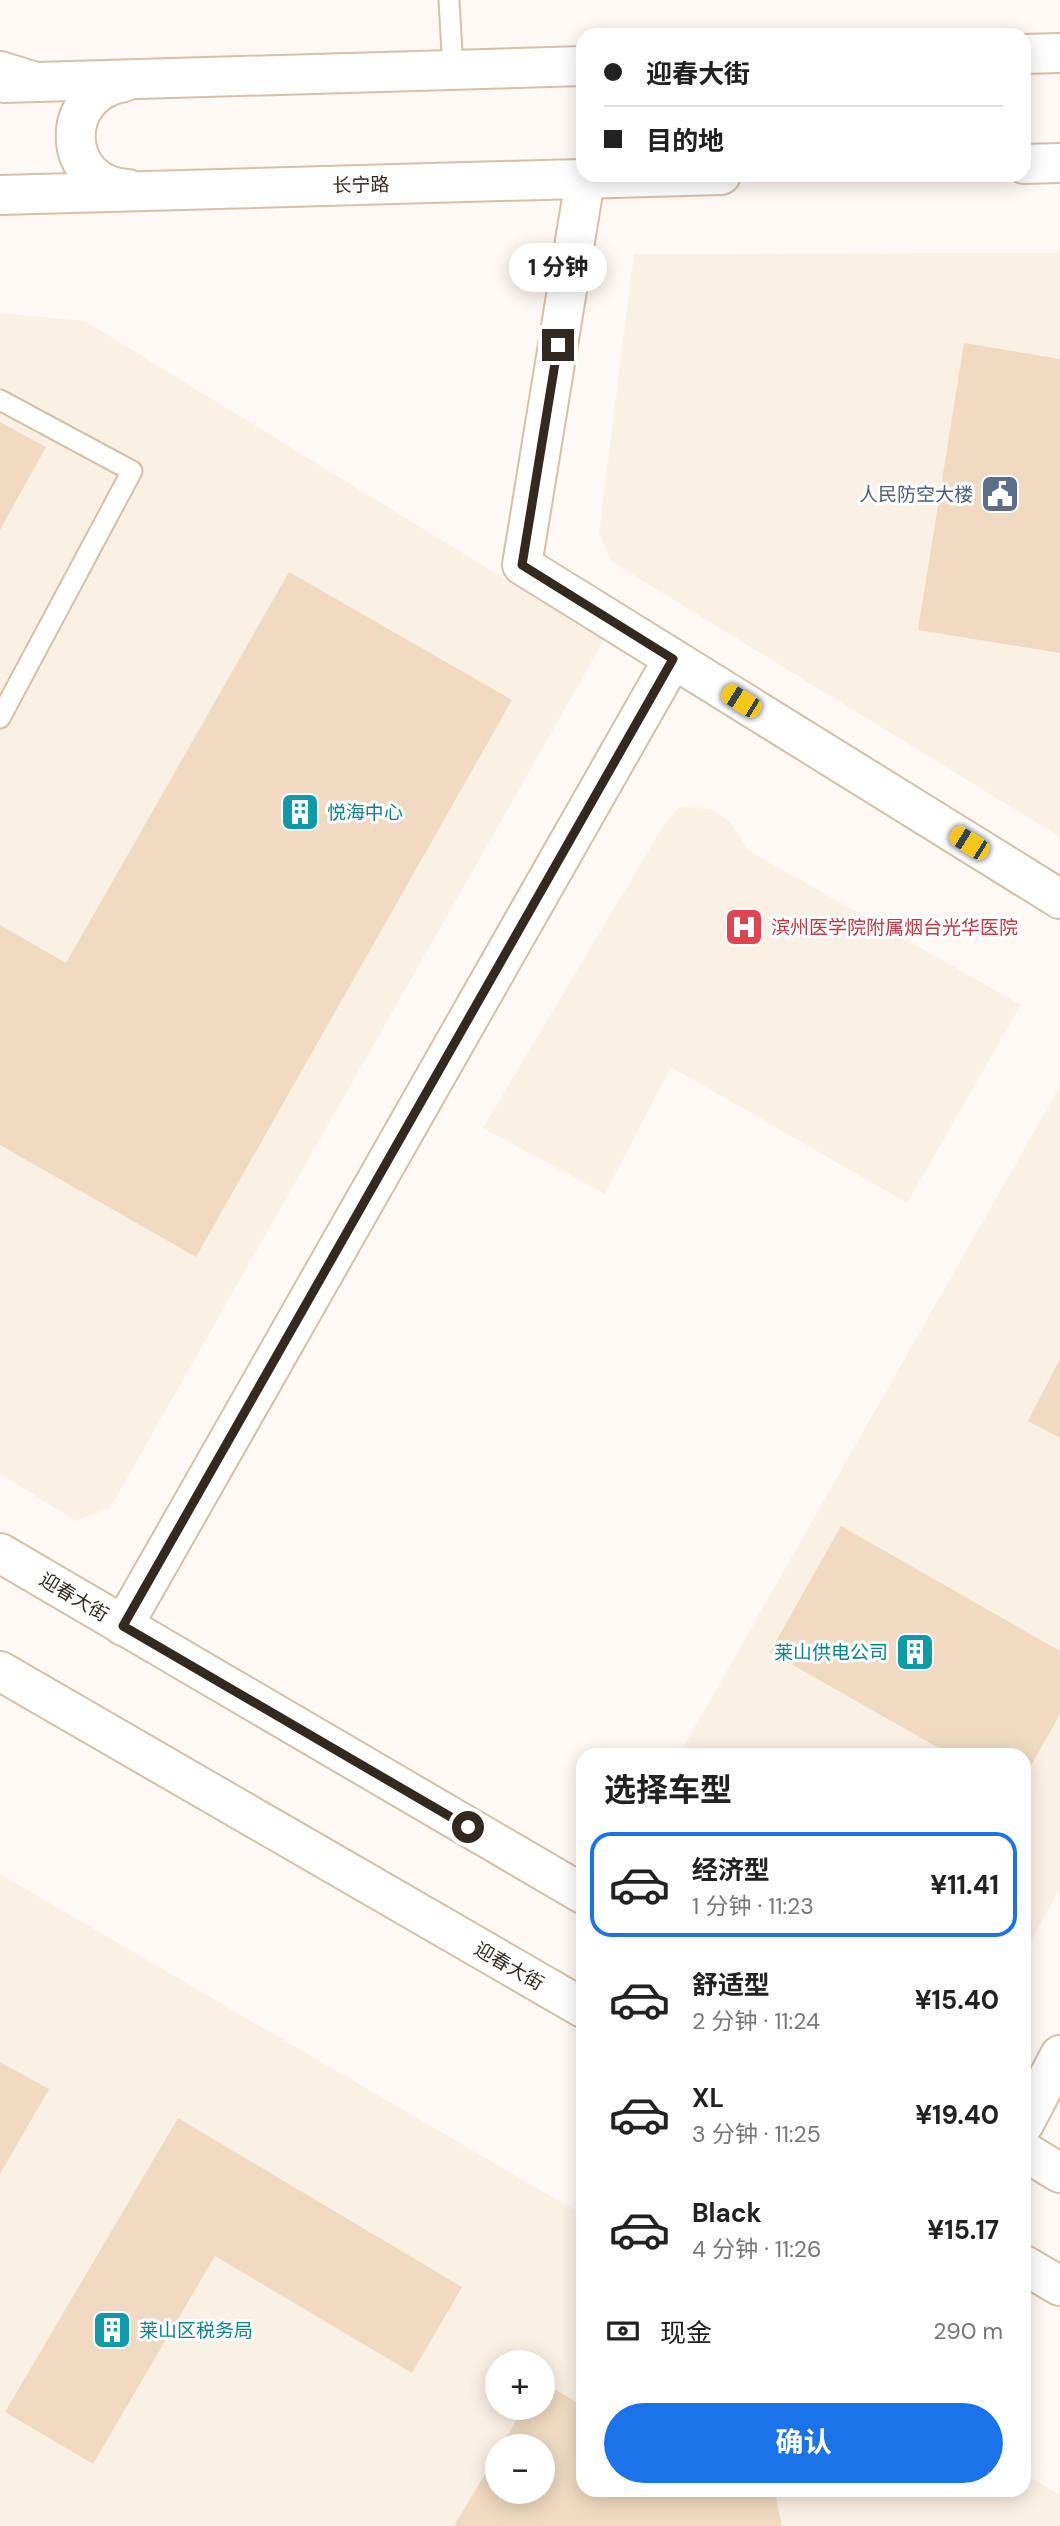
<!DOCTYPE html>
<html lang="zh">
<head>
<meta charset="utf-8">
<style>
  :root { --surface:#fff; --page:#f2f2f2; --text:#222; --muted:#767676; --line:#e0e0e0; --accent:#1a73e8 }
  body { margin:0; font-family:"DM Sans","Noto Sans SC",sans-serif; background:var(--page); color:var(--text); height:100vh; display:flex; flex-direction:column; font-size:26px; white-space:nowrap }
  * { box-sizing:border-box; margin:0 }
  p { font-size:23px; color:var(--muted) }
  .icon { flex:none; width:38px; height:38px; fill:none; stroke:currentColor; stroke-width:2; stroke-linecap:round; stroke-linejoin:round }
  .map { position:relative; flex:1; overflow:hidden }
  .panel { position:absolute; left:576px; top:1748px; width:455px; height:749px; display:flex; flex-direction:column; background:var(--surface); border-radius:21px; box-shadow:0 4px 18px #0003 }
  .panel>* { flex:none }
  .top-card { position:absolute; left:576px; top:28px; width:455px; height:154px; border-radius:21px; box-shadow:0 4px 18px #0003; display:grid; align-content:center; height:154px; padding:0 28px; background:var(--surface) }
  .fabs { position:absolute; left:485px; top:2350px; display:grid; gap:14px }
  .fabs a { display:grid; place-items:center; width:70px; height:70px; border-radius:50%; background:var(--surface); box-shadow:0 4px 18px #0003; font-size:35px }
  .end { position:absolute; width:32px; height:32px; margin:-16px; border:9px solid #322a21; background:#fff; box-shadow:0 0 0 4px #fff }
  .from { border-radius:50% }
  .bubble { position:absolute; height:49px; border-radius:24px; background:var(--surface); box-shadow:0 4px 18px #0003; font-size:23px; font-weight:700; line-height:49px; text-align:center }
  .car { position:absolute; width:21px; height:42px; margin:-21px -10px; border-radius:9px; box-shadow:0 0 5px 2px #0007; background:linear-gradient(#f5c518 24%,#345 0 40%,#f5c518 0 76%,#345 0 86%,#f5c518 0) }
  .top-card b { display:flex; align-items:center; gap:24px; height:66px; font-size:26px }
  .top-card b+b { border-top:2px solid var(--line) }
  .top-card i { width:18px; height:18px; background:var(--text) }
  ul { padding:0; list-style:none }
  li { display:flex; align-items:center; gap:21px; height:105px; margin:0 14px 10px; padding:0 14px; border:4px solid transparent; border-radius:21px }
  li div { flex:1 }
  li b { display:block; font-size:26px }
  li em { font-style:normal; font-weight:700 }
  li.on { border-color:var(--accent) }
  li>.icon { width:63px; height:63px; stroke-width:1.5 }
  h2 { padding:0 28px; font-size:32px; line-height:84px }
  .pay { display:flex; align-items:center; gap:18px; height:77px; padding:0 28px; font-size:26px }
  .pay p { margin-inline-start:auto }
  .primary-button { display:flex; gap:14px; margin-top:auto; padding:14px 28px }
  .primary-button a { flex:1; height:80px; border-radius:42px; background:var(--accent); color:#fff; font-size:28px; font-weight:700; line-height:80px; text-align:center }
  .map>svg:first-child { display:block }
  .built { fill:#fbf0e4; fill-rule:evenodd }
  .building { fill:#f0dac2 }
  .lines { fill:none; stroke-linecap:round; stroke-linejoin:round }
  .service-casing { stroke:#d5c0a8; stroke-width:23 }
  .minor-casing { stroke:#d5c0a8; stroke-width:42 }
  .tertiary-casing { stroke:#d5c0a8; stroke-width:42 }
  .secondary-casing { stroke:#d5c0a8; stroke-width:42 }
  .primary-casing { stroke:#d5c0a8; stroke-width:42 }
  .service { stroke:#fff; stroke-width:19 }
  .minor { stroke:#fff; stroke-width:38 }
  .tertiary { stroke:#fff; stroke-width:38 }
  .secondary { stroke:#fff; stroke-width:38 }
  .primary { stroke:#fff; stroke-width:38 }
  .route { stroke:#322a21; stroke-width:9 }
  .labels { text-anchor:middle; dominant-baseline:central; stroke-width:6; stroke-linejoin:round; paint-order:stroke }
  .street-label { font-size:19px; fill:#322a21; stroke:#fff }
  .service-label { font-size:19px; fill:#4e5e75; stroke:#fff; text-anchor:end }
  .culture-label { font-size:19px; fill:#0d838f; stroke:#fff; text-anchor:start }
  .health-label { font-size:19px; fill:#be3a42; stroke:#fff; text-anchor:start }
</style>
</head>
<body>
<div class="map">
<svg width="1060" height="2526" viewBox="0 0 1060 2526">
  <rect width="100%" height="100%" fill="#fef9f5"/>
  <g class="built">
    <path d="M1060 253V837L612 562 599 534 634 254Z"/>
    <path d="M0 313 85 321 604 640 110 1508 76 1521 0 1474Z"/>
    <path d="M679 807 712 809 729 821 748 850 1021 1005 907 1203 671 1067 605 1194 483 1128 662 828Z"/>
    <path d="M1060 1086V1889L1024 1953V1755H679Z"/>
    <path d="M0 1874 583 2215V2490H1024V2474L1060 2495V2526H0ZM497 2362H542V2408H497ZM497 2446H542V2492H497Z"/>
  </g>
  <g class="building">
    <path d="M964 343 1060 359V653L918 630Z"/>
    <path d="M0 422 46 447 0 530Z"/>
    <path d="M289 572 512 700 196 1257 0 1145V925L66 963Z"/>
    <path d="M1060 1359V1438L1028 1421Z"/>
    <path d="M841 1526 1060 1651V1714L1024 1778V1755H951L770 1652Z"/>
    <path d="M0 2062 49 2089 0 2174Z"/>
    <path d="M178 2118 462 2287 412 2373 215 2256 93 2464 5 2412Z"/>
    <path d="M542 2382 583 2406V2490H774L782 2526H454L497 2454V2492H542V2446H501L524 2408H542Z"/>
  </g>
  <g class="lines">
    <defs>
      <g id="service">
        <path d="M449 0 453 70"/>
        <path d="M0 400 132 471 0 718"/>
      </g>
      <g id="minor">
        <path d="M585 180 522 565 1060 899"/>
        <path d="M123 1626 673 659"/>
      </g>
      <g id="tertiary">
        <path d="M1024 54 1060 53"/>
        <path d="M124 82C57 93 61 186 128 189"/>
        <path d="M4 83 583 66"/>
        <path d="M1024 164 1060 163"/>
        <path d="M0 195 721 175"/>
        <path d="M1024 2124 1060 2055"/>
      </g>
      <path id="secondary" d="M0 71 36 82"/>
      <g id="primary">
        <path d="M0 1553 583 1894"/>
        <path d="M0 1671 583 2008"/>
        <path d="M1024 2151 1060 2173"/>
        <path d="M1024 2265 1060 2286"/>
      </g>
    </defs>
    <use href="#service" class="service-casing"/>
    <use href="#minor" class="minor-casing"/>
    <use href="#tertiary" class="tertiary-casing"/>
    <use href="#secondary" class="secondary-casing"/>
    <use href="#primary" class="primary-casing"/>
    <use href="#service" class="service"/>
    <use href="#minor" class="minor"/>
    <use href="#tertiary" class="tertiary"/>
    <use href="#secondary" class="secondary"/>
    <use href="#primary" class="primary"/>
  </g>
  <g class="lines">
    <path class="route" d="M468 1827 123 1626 673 659 522 565 558 345"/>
  </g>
  <defs>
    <symbol id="civic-square" viewBox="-11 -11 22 22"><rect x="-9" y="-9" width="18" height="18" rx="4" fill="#5c6f8a" stroke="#fff"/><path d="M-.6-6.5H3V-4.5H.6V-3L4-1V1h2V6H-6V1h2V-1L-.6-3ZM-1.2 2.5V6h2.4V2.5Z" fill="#fff"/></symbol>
    <symbol id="building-square" viewBox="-11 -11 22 22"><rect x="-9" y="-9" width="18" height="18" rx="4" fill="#0f9aa8" stroke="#fff"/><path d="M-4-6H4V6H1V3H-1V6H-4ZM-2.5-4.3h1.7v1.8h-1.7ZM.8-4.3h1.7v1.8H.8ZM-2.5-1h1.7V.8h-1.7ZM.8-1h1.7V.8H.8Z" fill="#fff"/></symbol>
    <symbol id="hospital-square" viewBox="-11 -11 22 22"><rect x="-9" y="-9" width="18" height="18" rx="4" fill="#e0444e" stroke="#fff"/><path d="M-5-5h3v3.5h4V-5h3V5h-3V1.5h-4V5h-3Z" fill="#fff"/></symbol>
  </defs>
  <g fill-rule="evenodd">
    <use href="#civic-square" x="978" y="472" width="44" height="44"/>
    <use href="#building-square" x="278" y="790" width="44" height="44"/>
    <use href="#hospital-square" x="722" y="905" width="44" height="44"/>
    <use href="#building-square" x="893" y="1630" width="44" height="44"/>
    <use href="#building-square" x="90" y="2308" width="44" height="44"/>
  </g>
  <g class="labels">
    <g class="street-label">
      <text transform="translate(361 185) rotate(-1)">长宁路</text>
      <text transform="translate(74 1597) rotate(31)">迎春大街</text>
      <text transform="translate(509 1966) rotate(30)">迎春大街</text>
    </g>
    <g class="service-label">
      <text x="973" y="494">人民防空大楼</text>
    </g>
    <g class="culture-label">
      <text x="327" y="812">悦海中心</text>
      <text x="888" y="1652" text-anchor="end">莱山供电公司</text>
      <text x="139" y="2330">莱山区税务局</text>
    </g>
    <g class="health-label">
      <text x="771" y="927">滨州医学院附属烟台光华医院</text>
    </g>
  </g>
</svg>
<div class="fabs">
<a>+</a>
<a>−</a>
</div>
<i class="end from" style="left:468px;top:1827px"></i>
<i class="end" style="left:558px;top:345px"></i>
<div class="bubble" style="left:509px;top:243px;width:98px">1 分钟</div>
<i class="car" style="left:741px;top:701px;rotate:302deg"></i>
<i class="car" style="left:969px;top:843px;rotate:302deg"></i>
<div class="top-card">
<b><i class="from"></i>迎春大街</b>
<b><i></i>目的地</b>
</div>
<section class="panel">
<h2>选择车型</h2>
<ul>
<li class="on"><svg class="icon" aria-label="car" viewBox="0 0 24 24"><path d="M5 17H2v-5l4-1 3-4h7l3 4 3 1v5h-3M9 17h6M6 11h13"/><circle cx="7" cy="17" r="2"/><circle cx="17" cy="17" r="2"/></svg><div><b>经济型</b><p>1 分钟 · 11:23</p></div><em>¥11.41</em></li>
<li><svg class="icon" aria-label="car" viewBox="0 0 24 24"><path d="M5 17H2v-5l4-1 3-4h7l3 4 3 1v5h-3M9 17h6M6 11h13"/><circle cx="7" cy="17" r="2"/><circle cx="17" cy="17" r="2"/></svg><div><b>舒适型</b><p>2 分钟 · 11:24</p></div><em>¥15.40</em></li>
<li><svg class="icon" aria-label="car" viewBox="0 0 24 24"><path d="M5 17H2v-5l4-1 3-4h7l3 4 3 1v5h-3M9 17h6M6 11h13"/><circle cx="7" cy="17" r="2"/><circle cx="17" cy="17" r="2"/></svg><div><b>XL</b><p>3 分钟 · 11:25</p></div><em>¥19.40</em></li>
<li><svg class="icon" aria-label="car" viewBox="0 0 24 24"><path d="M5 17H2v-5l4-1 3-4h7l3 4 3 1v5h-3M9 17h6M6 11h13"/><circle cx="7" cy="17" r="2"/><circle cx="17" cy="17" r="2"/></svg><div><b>Black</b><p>4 分钟 · 11:26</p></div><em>¥15.17</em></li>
</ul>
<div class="pay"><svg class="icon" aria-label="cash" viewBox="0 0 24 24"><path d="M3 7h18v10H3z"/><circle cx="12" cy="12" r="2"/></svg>现金<p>290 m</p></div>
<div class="primary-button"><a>确认</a></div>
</section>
</div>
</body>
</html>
